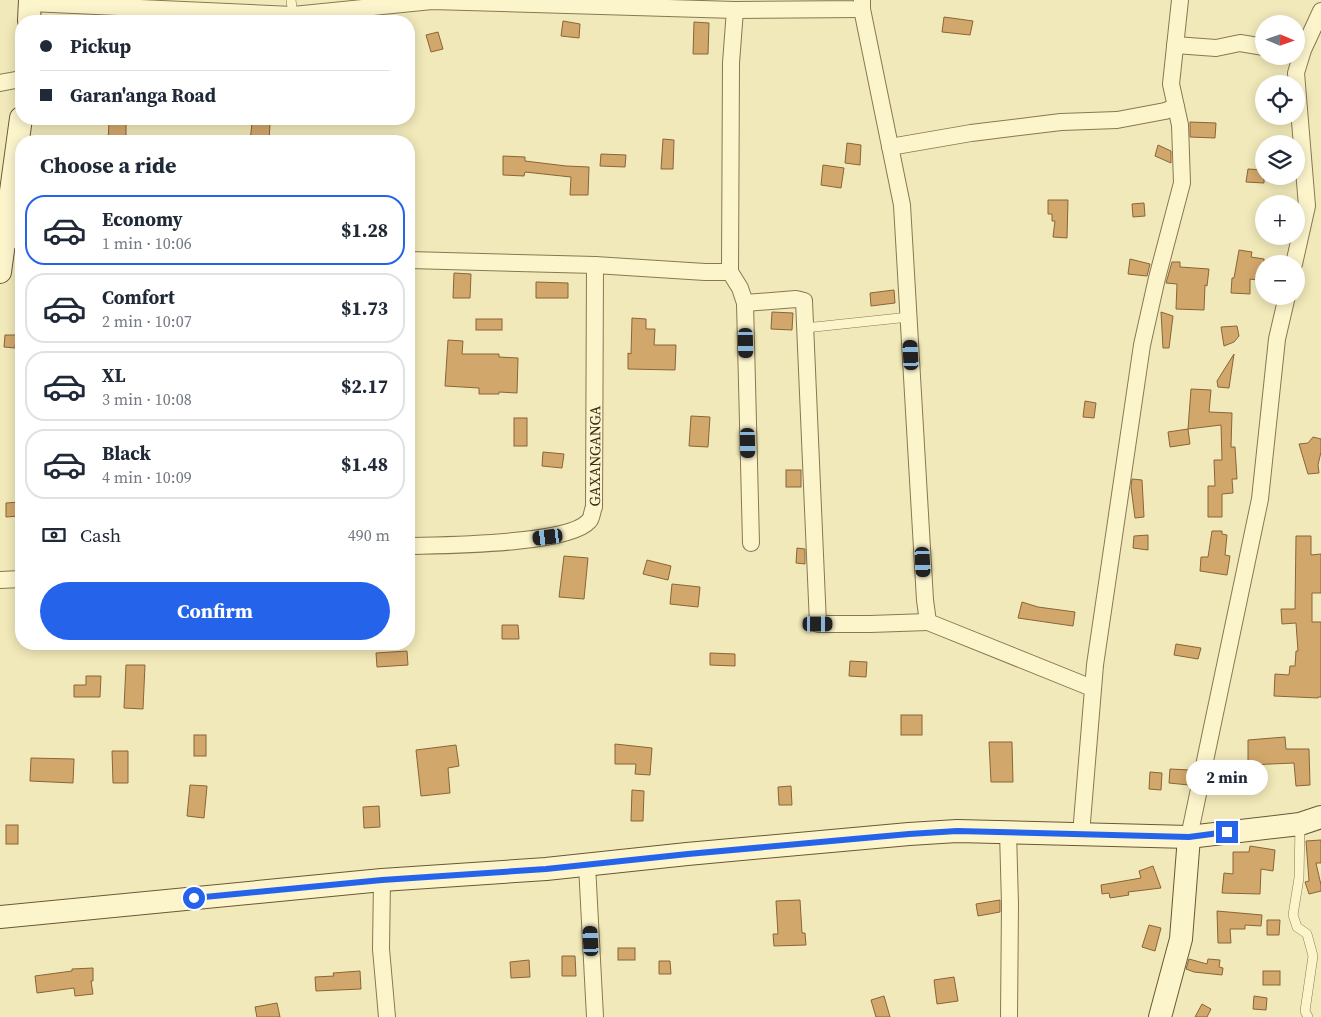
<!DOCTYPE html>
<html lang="en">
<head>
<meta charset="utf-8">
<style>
  :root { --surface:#fff; --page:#f6f6f7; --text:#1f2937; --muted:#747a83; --line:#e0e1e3; --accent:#2563eb }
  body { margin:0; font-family:"Source Serif 4",serif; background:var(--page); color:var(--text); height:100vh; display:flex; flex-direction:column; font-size:19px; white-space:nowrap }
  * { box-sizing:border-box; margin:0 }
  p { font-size:16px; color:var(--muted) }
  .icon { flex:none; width:28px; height:28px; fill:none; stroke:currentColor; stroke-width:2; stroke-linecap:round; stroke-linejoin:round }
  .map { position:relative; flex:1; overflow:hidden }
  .details { position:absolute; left:15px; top:135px; width:400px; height:515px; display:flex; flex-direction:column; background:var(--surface); border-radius:20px; box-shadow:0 2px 12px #0003 }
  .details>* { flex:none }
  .hud { position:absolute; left:15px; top:15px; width:400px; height:110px; border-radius:20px; box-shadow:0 2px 12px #0003; display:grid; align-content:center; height:110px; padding:0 25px; background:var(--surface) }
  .needle { width:32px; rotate:92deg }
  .fabs { position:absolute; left:1255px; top:15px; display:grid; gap:10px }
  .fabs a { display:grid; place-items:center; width:50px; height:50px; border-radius:50%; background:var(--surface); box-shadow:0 2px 12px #0003; font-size:25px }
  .end { position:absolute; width:22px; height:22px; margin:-11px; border:6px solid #2563eb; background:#fff; box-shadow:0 0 0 2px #fff }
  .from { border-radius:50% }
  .bubble { position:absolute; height:35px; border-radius:18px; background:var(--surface); box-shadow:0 2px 12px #0003; font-size:16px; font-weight:700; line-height:35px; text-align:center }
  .car { position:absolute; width:15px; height:30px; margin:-15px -8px; border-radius:6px; box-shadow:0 0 4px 1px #0007; background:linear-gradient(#222 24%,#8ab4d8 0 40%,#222 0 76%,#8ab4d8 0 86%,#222 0) }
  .hud b { display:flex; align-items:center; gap:18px; height:48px; font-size:19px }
  .hud b+b { border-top:1px solid var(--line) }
  .hud i { width:12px; height:12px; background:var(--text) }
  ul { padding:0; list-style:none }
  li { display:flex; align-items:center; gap:15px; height:70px; margin:0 10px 8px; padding:0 15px; border:2px solid var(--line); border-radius:20px }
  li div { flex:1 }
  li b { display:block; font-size:19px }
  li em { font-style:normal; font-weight:700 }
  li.on { border-color:var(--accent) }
  li>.icon { width:45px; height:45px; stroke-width:1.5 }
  h2 { padding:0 25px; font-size:22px; line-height:60px }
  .pay { display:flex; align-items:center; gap:12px; height:55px; padding:0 25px; font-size:19px }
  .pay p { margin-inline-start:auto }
  .cta { display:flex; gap:10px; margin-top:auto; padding:10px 25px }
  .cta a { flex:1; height:58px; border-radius:30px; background:var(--accent); color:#fff; font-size:20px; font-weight:700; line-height:58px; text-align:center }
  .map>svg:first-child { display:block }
  .building { fill:#d2a76b; stroke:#896537 }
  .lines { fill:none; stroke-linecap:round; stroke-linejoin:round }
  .lane-casing { stroke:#887852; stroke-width:10 }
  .street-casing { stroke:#887852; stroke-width:18 }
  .secondary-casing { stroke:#695836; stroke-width:24 }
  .lane { stroke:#fcf5cc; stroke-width:9 }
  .street { stroke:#fcf5cc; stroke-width:16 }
  .secondary { stroke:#fcf5cc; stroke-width:22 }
  .route { stroke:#2563eb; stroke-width:6 }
  .labels { text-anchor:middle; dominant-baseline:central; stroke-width:4.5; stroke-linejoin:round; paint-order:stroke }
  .street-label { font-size:15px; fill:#352b19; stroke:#f8f2c9 }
</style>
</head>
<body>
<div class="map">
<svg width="1321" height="1017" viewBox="0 0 1321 1017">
  <rect width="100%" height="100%" fill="#f1e9b9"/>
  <g class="building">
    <path d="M944 17 973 21 970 35 942 32Z"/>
    <path d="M563 21 580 24 579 38 561 36Z"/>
    <path d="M694 22 709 23 708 54H693Z"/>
    <path d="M438 32 443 49 431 52 426 35Z"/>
    <path d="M109 122H126V141H108Z"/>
    <path d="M1190 122 1216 123 1215 138 1190 137Z"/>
    <path d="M252 123 270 124 269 141H250Z"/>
    <path d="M663 139 674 140 673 169H661Z"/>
    <path d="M847 143 861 145 860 165 845 163Z"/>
    <path d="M1158 145 1171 151V163L1155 156Z"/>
    <path d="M601 154 626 155 625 167 600 166Z"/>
    <path d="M503 156 525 157V161L566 166 589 167 588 195H570L571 177 525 172 524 176 503 175Z"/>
    <path d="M823 165 844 168 841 188 821 185Z"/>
    <path d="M1248 169 1264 170V183L1246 182Z"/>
    <path d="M1048 200H1068L1067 238 1053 237 1055 221H1052V214H1048Z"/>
    <path d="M1144 203 1145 216 1133 217 1132 204Z"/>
    <path d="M1239 250 1252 252 1251 257 1264 259V281L1250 279V294L1231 293 1232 278H1234Z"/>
    <path d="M1130 259 1150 264 1147 276 1128 274Z"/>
    <path d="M1172 262H1180V267L1209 269 1207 286 1205 285 1204 310 1176 309 1177 284 1166 283Z"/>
    <path d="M454 273 471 274 470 298H453Z"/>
    <path d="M536 282 568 283V298H536Z"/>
    <path d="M894 290 895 303 871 306 870 293Z"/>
    <path d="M772 312 793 313 792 330 771 329Z"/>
    <path d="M1161 312 1173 316 1169 348H1163Z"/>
    <path d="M632 318 646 319V329H655L654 345H676L675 370 628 369V353L631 354Z"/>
    <rect x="476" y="319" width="26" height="11"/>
    <path d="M1237 326 1239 336 1234 342 1224 346 1221 327Z"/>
    <path d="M5 335H16L15 348 4 347Z"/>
    <path d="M448 340 463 341 462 354H499V357L518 358 517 393 499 392V394H479V388L445 386Z"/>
    <path d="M1234 354 1229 388 1218 387 1217 381Z"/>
    <path d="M1191 389 1211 390 1209 412 1232 413 1231 447H1235L1237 479H1232L1233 493 1222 494V517H1208V486H1215L1214 460H1222L1221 425 1188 429Z"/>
    <path d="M1085 401 1096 403 1094 418 1083 417Z"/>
    <path d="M691 416 710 417 708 447 689 446Z"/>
    <rect x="514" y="418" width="13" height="28"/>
    <path d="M1188 429 1190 444 1170 447 1168 432Z"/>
    <path d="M1313 437 1321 439V452L1318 465 1319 473 1308 474 1299 444 1308 443Z"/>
    <path d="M543 452 564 454 562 468 542 466Z"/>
    <rect x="786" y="470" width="15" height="17"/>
    <path d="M1132 479 1142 480 1144 517 1135 518 1131 487Z"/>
    <path d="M19 502V516L6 517V503Z"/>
    <path d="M1212 531H1222V534L1227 535 1225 555 1230 556 1227 575 1200 571 1201 557H1208Z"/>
    <path d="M1148 535V550L1133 548 1134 536Z"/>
    <path d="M1296 536H1311V555L1321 554V593H1312V622H1321V697H1318V698L1274 696 1275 674 1289 675 1290 666H1295L1296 651H1298L1296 623 1282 624 1281 609H1295Z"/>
    <path d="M797 548 805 549V564L796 563Z"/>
    <path d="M564 556 588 558 584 599 559 597Z"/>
    <path d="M647 560 671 566 668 580 643 574Z"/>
    <path d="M672 584 700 587 698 607 670 604Z"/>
    <path d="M1022 602 1038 607 1075 612 1073 626 1018 618Z"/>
    <path d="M502 625H518L519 639H502Z"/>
    <path d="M1176 644 1201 648 1198 659 1174 655Z"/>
    <path d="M407 651 408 665 377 667 376 653Z"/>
    <path d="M710 653 735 654V666L710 665Z"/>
    <path d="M850 661 867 662 866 677 849 676Z"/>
    <path d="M126 665H145L143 709 124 708Z"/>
    <path d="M86 676H101L100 697H74V685H86Z"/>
    <rect x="901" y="715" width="21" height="20"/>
    <rect x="194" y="735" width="12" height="21"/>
    <path d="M1285 737 1286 749H1309L1310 785 1296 786 1294 763 1248 765V740Z"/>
    <path d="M989 742H1012L1013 782H991Z"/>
    <path d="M615 744 652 748 650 775 635 774 636 764H615Z"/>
    <path d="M456 745 459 766 448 768 450 793 421 796 416 750Z"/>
    <path d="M112 751H128V783H113Z"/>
    <path d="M31 758 74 759 73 783 30 781Z"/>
    <path d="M1170 769 1190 770 1189 785 1169 783Z"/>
    <path d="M1150 772 1162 773 1161 790 1149 789Z"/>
    <path d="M190 785 207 786 204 818 187 816Z"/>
    <path d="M791 786 792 805H779L778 787Z"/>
    <path d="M632 790 644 791 643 821H631Z"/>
    <path d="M379 806 380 827 364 828 363 807Z"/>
    <rect x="6" y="825" width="12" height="19"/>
    <path d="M1321 840V863H1316L1321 885V891L1309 894 1305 882 1309 881 1306 841Z"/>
    <path d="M1250 846 1275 850 1273 871 1261 869 1260 894 1222 893 1224 873 1233 874V852H1249Z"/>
    <path d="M1153 866 1161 888 1128 892 1129 895 1110 898 1109 893 1102 894 1101 885 1141 878 1139 871Z"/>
    <path d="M800 900 802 933H805L806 945 774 946 773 934H778L776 901Z"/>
    <path d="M1000 900V912L978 916 976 904Z"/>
    <path d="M1217 911 1262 915 1261 926 1245 925V929H1230L1231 943H1218Z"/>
    <path d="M1267 920H1280L1279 935H1267Z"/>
    <path d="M1149 925 1161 928 1155 951 1142 947Z"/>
    <rect x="618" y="948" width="17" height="12"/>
    <path d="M562 956H575L576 976H562Z"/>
    <path d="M1189 959 1207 964 1208 959 1220 960 1219 967 1223 968 1222 975 1194 972 1186 969Z"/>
    <path d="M529 960 530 977 511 978 510 962Z"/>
    <path d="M659 961H670L671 974H659Z"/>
    <path d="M93 968V981H91L93 994 75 996 74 988 37 993 35 976 72 971V969Z"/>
    <path d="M360 971 361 989 316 991 315 977 334 976 333 973Z"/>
    <rect x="1263" y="971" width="17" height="14"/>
    <path d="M954 977 958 1001 937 1004 934 980Z"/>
    <path d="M884 996 890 1017H876L871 1000Z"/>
    <path d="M1254 996 1267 998 1266 1010 1253 1009Z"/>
    <path d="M277 1003 280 1017H257L255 1007Z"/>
    <path d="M1202 1004 1211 1009 1207 1017H1195Z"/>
  </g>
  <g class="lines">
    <defs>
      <g id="lane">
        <path d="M291 0 293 15"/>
        <path d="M805 328 909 317"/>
        <path d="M1300 824 1299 878 1293 915 1297 927 1307 934 1313 956 1305 1011 1308 1017"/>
      </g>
      <g id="street">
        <path d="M30 3 293 15 432 1 735 10 862 9V0"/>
        <path d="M862 9 902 205 925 600 928 622 1092 688"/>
        <path d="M1175 45 1216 48 1240 43 1264 47"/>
        <path d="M0 83 21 79"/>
        <path d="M890 147 971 133 1061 122 1117 120 1165 111 1176 107"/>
        <path d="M4 240H21"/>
        <path d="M409 260 595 265 705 272H730L740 288 745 303 751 543"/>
        <path d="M1294 264 1307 206 1296 73 1303 50 1321 11"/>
        <path d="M730 272 731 63 735 10"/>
        <path d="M745 303 796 299 804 301 818 624H870L928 622"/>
        <path id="s1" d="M409 546C443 545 568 545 589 521 592 518 592 511 594 507L595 265"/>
        <path d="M0 580 21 579"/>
        <path d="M1008 832 1010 904 1009 1017"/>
        <path d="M1081 834 1095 665 1142 345 1157 278 1182 183 1180 125 1171 84 1180 0"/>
        <path d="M1189 837 1260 499 1277 339 1287 296"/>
        <path d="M587 865 595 1017"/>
        <path d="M382 880 381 949 387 1017"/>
      </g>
      <g id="secondary">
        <path d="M29 21 30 0"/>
        <path d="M0 272 21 118"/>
        <path d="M0 917 382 880 546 869 687 854 909 834 957 831 1189 837 1300 824 1321 817"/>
        <path d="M1160 1017 1181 939 1189 837"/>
      </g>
    </defs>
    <use href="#lane" class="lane-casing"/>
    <use href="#street" class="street-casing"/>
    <use href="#secondary" class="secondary-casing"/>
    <use href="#lane" class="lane"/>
    <use href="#street" class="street"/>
    <use href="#secondary" class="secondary"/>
  </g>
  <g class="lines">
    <path class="route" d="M194 898 382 880 546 869 688 854 909 834 957 831 1189 837 1227 832"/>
  </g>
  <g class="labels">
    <g class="street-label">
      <text stroke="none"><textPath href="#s1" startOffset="250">GAXANGANGA</textPath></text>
    </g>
  </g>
</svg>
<div class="fabs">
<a><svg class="needle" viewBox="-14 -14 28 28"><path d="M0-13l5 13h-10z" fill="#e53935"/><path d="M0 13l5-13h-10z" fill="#747a83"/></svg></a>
<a><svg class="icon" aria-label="locate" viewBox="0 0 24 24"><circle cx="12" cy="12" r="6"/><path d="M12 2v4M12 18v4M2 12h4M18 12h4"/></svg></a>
<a><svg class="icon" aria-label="layers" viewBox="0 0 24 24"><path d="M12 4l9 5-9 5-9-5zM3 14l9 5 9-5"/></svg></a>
<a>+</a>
<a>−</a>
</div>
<i class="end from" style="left:194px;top:898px"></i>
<i class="end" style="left:1227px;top:832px"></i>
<div class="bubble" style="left:1186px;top:760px;width:82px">2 min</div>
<i class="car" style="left:746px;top:343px;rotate:179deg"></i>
<i class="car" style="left:911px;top:355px;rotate:357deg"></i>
<i class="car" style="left:748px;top:443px;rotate:179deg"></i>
<i class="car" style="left:548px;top:537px;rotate:263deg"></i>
<i class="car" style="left:923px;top:562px;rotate:177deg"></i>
<i class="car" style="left:818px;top:624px;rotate:90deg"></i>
<i class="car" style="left:591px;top:941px;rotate:357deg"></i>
<div class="hud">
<b><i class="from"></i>Pickup</b>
<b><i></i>Garan'anga Road</b>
</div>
<section class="details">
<h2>Choose a ride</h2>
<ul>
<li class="on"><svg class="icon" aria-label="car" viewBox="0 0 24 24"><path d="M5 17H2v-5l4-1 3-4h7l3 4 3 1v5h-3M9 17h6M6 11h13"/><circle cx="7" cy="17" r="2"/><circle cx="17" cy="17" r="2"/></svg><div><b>Economy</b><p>1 min · 10:06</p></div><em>$1.28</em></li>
<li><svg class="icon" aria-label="car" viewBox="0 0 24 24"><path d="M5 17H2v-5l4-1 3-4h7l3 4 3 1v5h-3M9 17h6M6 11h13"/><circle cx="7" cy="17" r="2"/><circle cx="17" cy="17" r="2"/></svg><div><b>Comfort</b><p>2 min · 10:07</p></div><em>$1.73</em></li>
<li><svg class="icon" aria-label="car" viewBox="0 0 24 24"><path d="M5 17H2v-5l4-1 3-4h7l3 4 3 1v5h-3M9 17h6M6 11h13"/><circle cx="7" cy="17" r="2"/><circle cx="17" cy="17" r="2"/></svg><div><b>XL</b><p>3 min · 10:08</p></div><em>$2.17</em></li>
<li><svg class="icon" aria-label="car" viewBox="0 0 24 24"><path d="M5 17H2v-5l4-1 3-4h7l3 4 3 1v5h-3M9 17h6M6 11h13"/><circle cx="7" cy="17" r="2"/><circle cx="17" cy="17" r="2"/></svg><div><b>Black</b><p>4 min · 10:09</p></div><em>$1.48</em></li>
</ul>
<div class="pay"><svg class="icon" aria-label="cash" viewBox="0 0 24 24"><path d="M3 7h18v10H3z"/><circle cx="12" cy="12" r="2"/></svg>Cash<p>490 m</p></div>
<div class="cta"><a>Confirm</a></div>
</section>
</div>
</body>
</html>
